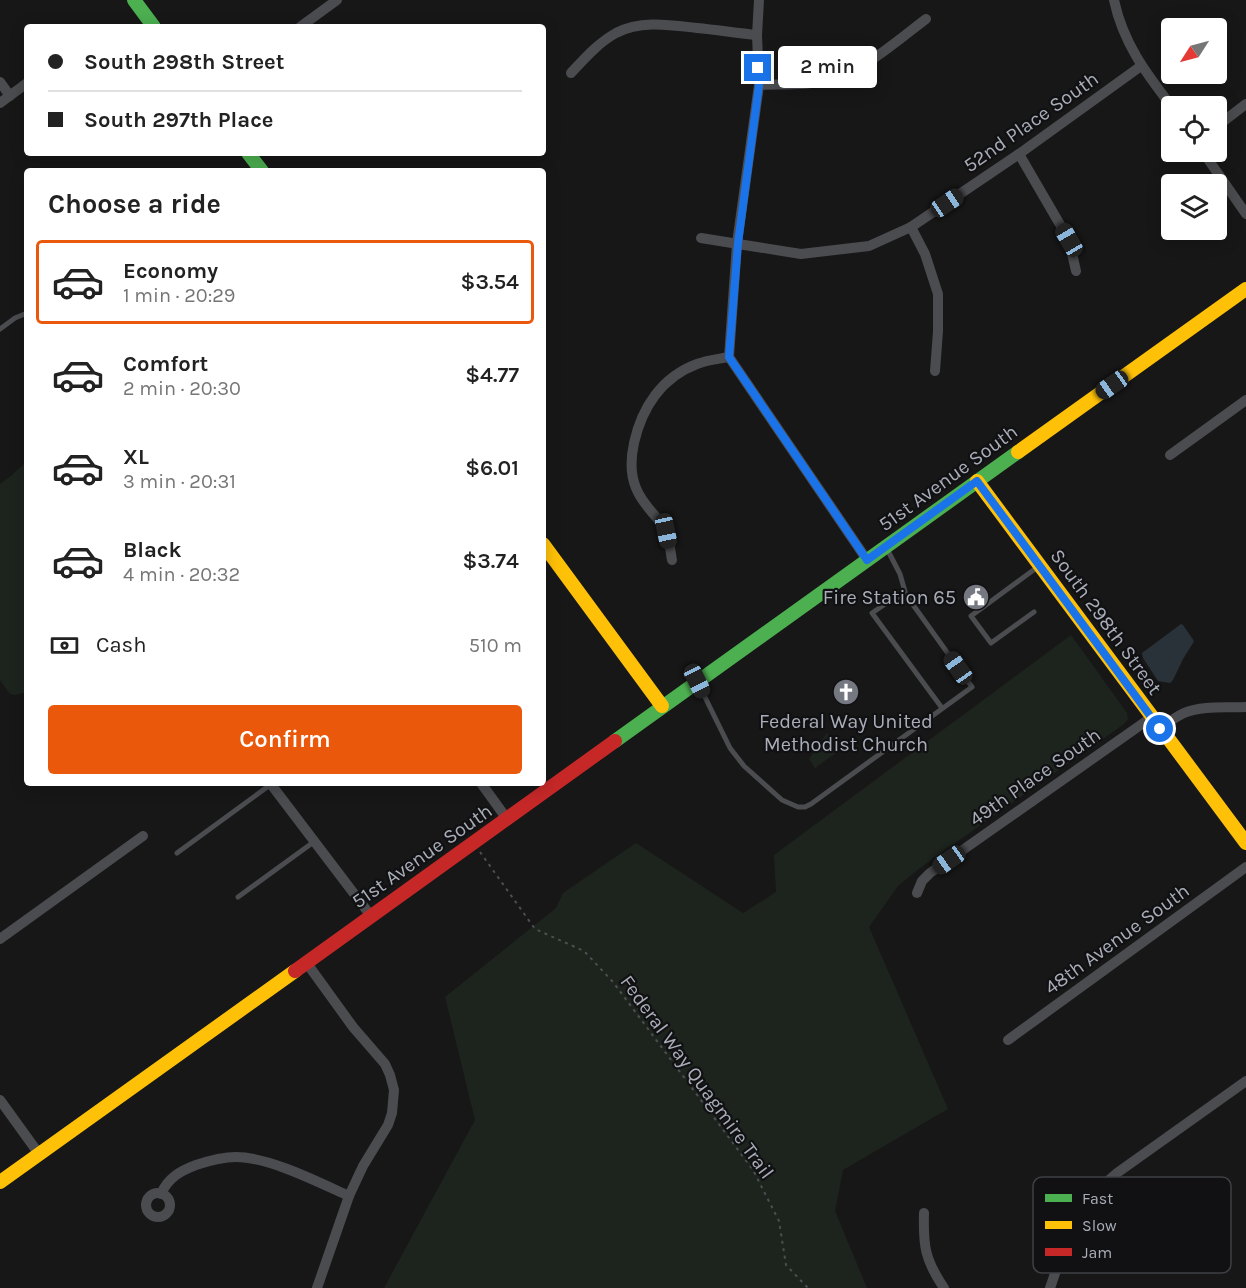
<!DOCTYPE html>
<html lang="en">
<head>
<meta charset="utf-8">
<style>
  :root { --surface:#fff; --page:#f2f2f2; --text:#222; --muted:#767676; --line:#e0e0e0; --accent:#ea580c }
  body { margin:0; font-family:Karla,sans-serif; background:var(--page); color:var(--text); height:100vh; display:flex; flex-direction:column; font-size:22px; white-space:nowrap }
  * { box-sizing:border-box; margin:0 }
  p { font-size:20px; color:var(--muted) }
  .icon { flex:none; width:33px; height:33px; fill:none; stroke:currentColor; stroke-width:2; stroke-linecap:round; stroke-linejoin:round }
  .map { position:relative; flex:1; overflow:hidden }
  .panel { position:absolute; left:24px; top:168px; width:522px; height:618px; display:flex; flex-direction:column; background:var(--surface); border-radius:6px; box-shadow:0 3px 15px #0003 }
  .panel>* { flex:none }
  .hud { position:absolute; left:24px; top:24px; width:522px; height:132px; border-radius:6px; box-shadow:0 3px 15px #0003; display:grid; align-content:center; height:132px; padding:0 24px; background:var(--surface) }
  .needle { width:39px; rotate:234deg }
  .tools { position:absolute; left:1161px; top:18px; display:grid; gap:12px }
  .tools a { display:grid; place-items:center; width:66px; height:66px; border-radius:6px; background:var(--surface); box-shadow:0 3px 15px #0003; font-size:30px }
  .end { position:absolute; width:27px; height:27px; margin:-14px; border:8px solid #1a73e8; background:#fff; box-shadow:0 0 0 3px #fff }
  .from { border-radius:50% }
  .bubble { position:absolute; height:42px; border-radius:6px; background:var(--surface); box-shadow:0 3px 15px #0003; font-size:20px; font-weight:600; line-height:42px; text-align:center }
  .car { position:absolute; width:18px; height:36px; margin:-18px -9px; border-radius:8px; box-shadow:0 0 4px 2px #0007; background:linear-gradient(#222 24%,#8ab4d8 0 40%,#222 0 76%,#8ab4d8 0 86%,#222 0) }
  .hud b { display:flex; align-items:center; gap:21px; height:57px; font-size:22px }
  .hud b+b { border-top:2px solid var(--line) }
  .hud i { width:15px; height:15px; background:var(--text) }
  ul { padding:0; list-style:none }
  li { display:flex; align-items:center; gap:18px; height:84px; margin:0 12px 9px; padding:0 12px; border:3px solid transparent; border-radius:6px }
  li div { flex:1 }
  li b { display:block; font-size:22px }
  li em { font-style:normal; font-weight:600 }
  li.current { border-color:var(--accent) }
  li>.icon { width:54px; height:54px; stroke-width:1.5 }
  h2 { padding:0 24px; font-size:27px; line-height:72px }
  .pay { display:flex; align-items:center; gap:15px; height:66px; padding:0 24px; font-size:22px }
  .pay p { margin-inline-start:auto }
  .button { display:flex; gap:12px; margin-top:auto; padding:12px 24px }
  .button a { flex:1; height:69px; border-radius:6px; background:var(--accent); color:#fff; font-size:24px; font-weight:600; line-height:69px; text-align:center }
  .map>svg:first-child { display:block }
  .green { fill:#1d241e }
  .water { fill:#2a3239 }
  .lines { fill:none; stroke-linecap:round; stroke-linejoin:round }
  .path { stroke:#4d4e52; stroke-width:2; stroke-dasharray:3 4.5; stroke-linecap:butt }
  .lane { stroke:#4b4c50; stroke-width:5 }
  .street { stroke:#4b4c50; stroke-width:10 }
  .fast { stroke:#4caf50; stroke-width:14 }
  .slow { stroke:#ffc107; stroke-width:14 }
  .jam { stroke:#c62828; stroke-width:14 }
  .route { stroke:#1a73e8; stroke-width:8 }
  .labels { text-anchor:middle; dominant-baseline:central; stroke-width:4.5; stroke-linejoin:round; paint-order:stroke }
  .street-label { font-size:20px; fill:#a8adb8; stroke:#111113 }
  .poi-label { font-size:20px; fill:#a8adb8; stroke:#111113; text-anchor:end }
  .key { fill:#111113; stroke:#3e4045; stroke-width:1.5 }
  .key-label { font-size:16px; fill:#a8adb8 }
</style>
</head>
<body>
<div class="map">
<svg width="1246" height="1288" viewBox="0 0 1246 1288">
  <rect width="100%" height="100%" fill="#171717"/>
  <g class="green">
    <path d="M27 461V692L15 695 10 694 0 680V484L11 476Z"/>
    <path d="M1071 635 1127 713 1128 719 1124 724 920 868 898 886 869 927 948 1109 843 1170 835 1211 867 1288H384L475 1120 445 997 556 908 563 893 636 843 743 913 776 892 774 855Z"/>
    <path d="M827 733 840 750 815 768 809 759Z"/>
  </g>
  <path class="water" d="M1181 624 1183 625 1194 641 1193 643 1183 659 1173 680 1170 683 1158 681 1143 658 1142 653Z"/>
  <g class="lines">
    <path class="path" d="M480 852 535 929 584 951 613 982 753 1170 779 1221 786 1265 808 1288"/>
    <g class="lane">
      <path d="M0 329 15 318 27 313"/>
      <path d="M886 547 900 574 906 595"/>
      <path d="M1034 612 991 643 971 616 1039 566"/>
      <path d="M698 683 730 748 744 766 782 800 798 807H805L811 804 972 687 906 595 894 598 872 613 942 708"/>
      <path d="M177 853 270 785"/>
      <path d="M238 897 315 841"/>
    </g>
    <g class="street">
      <path d="M759 0 757 35 759 85 737 243 729 357 867 560"/>
      <path d="M1114 0C1123 43 1146 73 1172 107"/>
      <path d="M300 27 337 0"/>
      <path d="M571 73C585 58 598 43 616 33 641 20 670 25 697 28 717 30 737 33 757 35"/>
      <path d="M0 82 10 96"/>
      <path d="M759 85C783 84 809 86 833 79 866 69 898 40 926 19"/>
      <path d="M0 103 27 83"/>
      <path d="M1216 127 1246 104"/>
      <path d="M1203 152 1246 214"/>
      <path d="M1019 154 1069 240 1076 271"/>
      <path d="M911 227 925 254 938 294V331L935 371"/>
      <path d="M701 238 801 254 869 246 911 227 1019 154 1141 66"/>
      <path d="M1170 455 1246 400"/>
      <path d="M672 560C670 551 670 538 665 529 656 515 642 504 636 488 630 474 631 457 634 443 642 407 662 377 697 364 707 360 718 359 729 357"/>
      <path d="M1160 729C1168 723 1175 717 1184 713 1203 705 1226 708 1246 707"/>
      <path d="M270 783 371 916"/>
      <path d="M481 783 507 819"/>
      <path d="M917 893 922 881 930 873 1152 717"/>
      <path d="M0 939 143 836"/>
      <path d="M306 962 353 1027 385 1064 390 1075 394 1090 392 1113 388 1125 363 1166 349 1196 317 1288"/>
      <path d="M1008 1040 1246 867"/>
      <path d="M0 1100 39 1154"/>
      <circle cx="158" cy="1205" r="12"/>
      <path d="M161 1194C168 1178 180 1171 196 1165 208 1161 223 1157 236 1157 269 1157 318 1182 349 1196"/>
      <path d="M924 1213C923 1246 925 1260 944 1288"/>
      <path d="M1050 1288C1057 1269 1062 1248 1070 1231 1081 1208 1098 1189 1117 1173L1246 1081"/>
    </g>
    <g class="fast">
      <path d="M134 0 154 27"/>
      <path d="M248 153 262 171"/>
      <path d="M615 741 1018 452"/>
    </g>
    <g class="slow">
      <path d="M1018 452 1246 289"/>
      <path d="M977 481 1246 843"/>
      <path d="M543 544 662 706"/>
      <path d="M0 1182 295 971"/>
    </g>
    <path class="jam" d="M295 971 615 741"/>
  </g>
  <g class="lines">
    <path class="route" d="M758 68 759 85 738 243 729 357 867 560 977 481 1160 729"/>
  </g>
  <defs>
    <symbol id="civic-disc" viewBox="-11 -11 22 22"><circle r="9.5" fill="#757880" stroke="#111113"/><path d="M-.6-6.5H3V-4.5H.6V-3L4-1V1h2V6H-6V1h2V-1L-.6-3ZM-1.2 2.5V6h2.4V2.5Z" fill="#fff"/></symbol>
    <symbol id="church-disc" viewBox="-11 -11 22 22"><circle r="9.5" fill="#757880" stroke="#111113"/><path d="M-1.2-6h2.4v3.5h3.3v2.4h-3.3V6h-2.4V-.1h-3.3v-2.4h3.3Z" fill="#fff"/></symbol>
  </defs>
  <g fill-rule="evenodd">
    <use href="#civic-disc" x="961" y="582" width="30" height="30"/>
    <use href="#church-disc" x="831" y="677" width="30" height="30"/>
  </g>
  <g class="labels">
    <g class="street-label">
      <text transform="translate(1031 122) rotate(-35)">52nd Place South</text>
      <text transform="translate(948 478) rotate(-36)">51st Avenue South</text>
      <text transform="translate(1106 622) rotate(54)">South 298th Street</text>
      <text transform="translate(1035 777) rotate(-35)">49th Place South</text>
      <text transform="translate(422 856) rotate(-35)">51st Avenue South</text>
      <text transform="translate(1117 939) rotate(-36)">48th Avenue South</text>
      <text transform="translate(697 1077) rotate(54)">Federal Way Quagmire Trail</text>
    </g>
    <g class="poi-label">
      <text x="956" y="597">Fire Station 65</text>
      <text x="846" y="721" text-anchor="middle">Federal Way United<tspan x="846" dy="23">Methodist Church</tspan></text>
    </g>
  </g>
  <rect x="1033" y="1177" width="198" height="96" rx="9" class="key"/>
  <rect x="1045" y="1194" width="27" height="8" fill="#4caf50"/>
  <rect x="1045" y="1221" width="27" height="8" fill="#ffc107"/>
  <rect x="1045" y="1248" width="27" height="8" fill="#c62828"/>
  <g class="key-label">
    <text x="1082" y="1204">Fast</text>
    <text x="1082" y="1231">Slow</text>
    <text x="1082" y="1258">Jam</text>
  </g>
</svg>
<div class="tools">
<a><svg class="needle" viewBox="-14 -14 28 28"><path d="M0-13l5 13h-10z" fill="#e53935"/><path d="M0 13l5-13h-10z" fill="#767676"/></svg></a>
<a><svg class="icon" aria-label="locate" viewBox="0 0 24 24"><circle cx="12" cy="12" r="6"/><path d="M12 2v4M12 18v4M2 12h4M18 12h4"/></svg></a>
<a><svg class="icon" aria-label="layers" viewBox="0 0 24 24"><path d="M12 4l9 5-9 5-9-5zM3 14l9 5 9-5"/></svg></a>
</div>
<i class="end from" style="left:1160px;top:729px"></i>
<i class="end" style="left:758px;top:68px"></i>
<div class="bubble" style="left:778px;top:46px;width:99px">2 min</div>
<i class="car" style="left:947px;top:203px;rotate:56deg"></i>
<i class="car" style="left:1069px;top:240px;rotate:330deg"></i>
<i class="car" style="left:1112px;top:385px;rotate:235deg"></i>
<i class="car" style="left:666px;top:531px;rotate:168deg"></i>
<i class="car" style="left:958px;top:668px;rotate:325deg"></i>
<i class="car" style="left:697px;top:681px;rotate:154deg"></i>
<i class="car" style="left:949px;top:860px;rotate:235deg"></i>
<div class="hud">
<b><i class="from"></i>South 298th Street</b>
<b><i></i>South 297th Place</b>
</div>
<section class="panel">
<h2>Choose a ride</h2>
<ul>
<li class="current"><svg class="icon" aria-label="car" viewBox="0 0 24 24"><path d="M5 17H2v-5l4-1 3-4h7l3 4 3 1v5h-3M9 17h6M6 11h13"/><circle cx="7" cy="17" r="2"/><circle cx="17" cy="17" r="2"/></svg><div><b>Economy</b><p>1 min · 20:29</p></div><em>$3.54</em></li>
<li><svg class="icon" aria-label="car" viewBox="0 0 24 24"><path d="M5 17H2v-5l4-1 3-4h7l3 4 3 1v5h-3M9 17h6M6 11h13"/><circle cx="7" cy="17" r="2"/><circle cx="17" cy="17" r="2"/></svg><div><b>Comfort</b><p>2 min · 20:30</p></div><em>$4.77</em></li>
<li><svg class="icon" aria-label="car" viewBox="0 0 24 24"><path d="M5 17H2v-5l4-1 3-4h7l3 4 3 1v5h-3M9 17h6M6 11h13"/><circle cx="7" cy="17" r="2"/><circle cx="17" cy="17" r="2"/></svg><div><b>XL</b><p>3 min · 20:31</p></div><em>$6.01</em></li>
<li><svg class="icon" aria-label="car" viewBox="0 0 24 24"><path d="M5 17H2v-5l4-1 3-4h7l3 4 3 1v5h-3M9 17h6M6 11h13"/><circle cx="7" cy="17" r="2"/><circle cx="17" cy="17" r="2"/></svg><div><b>Black</b><p>4 min · 20:32</p></div><em>$3.74</em></li>
</ul>
<div class="pay"><svg class="icon" aria-label="cash" viewBox="0 0 24 24"><path d="M3 7h18v10H3z"/><circle cx="12" cy="12" r="2"/></svg>Cash<p>510 m</p></div>
<div class="button"><a>Confirm</a></div>
</section>
</div>
</body>
</html>
